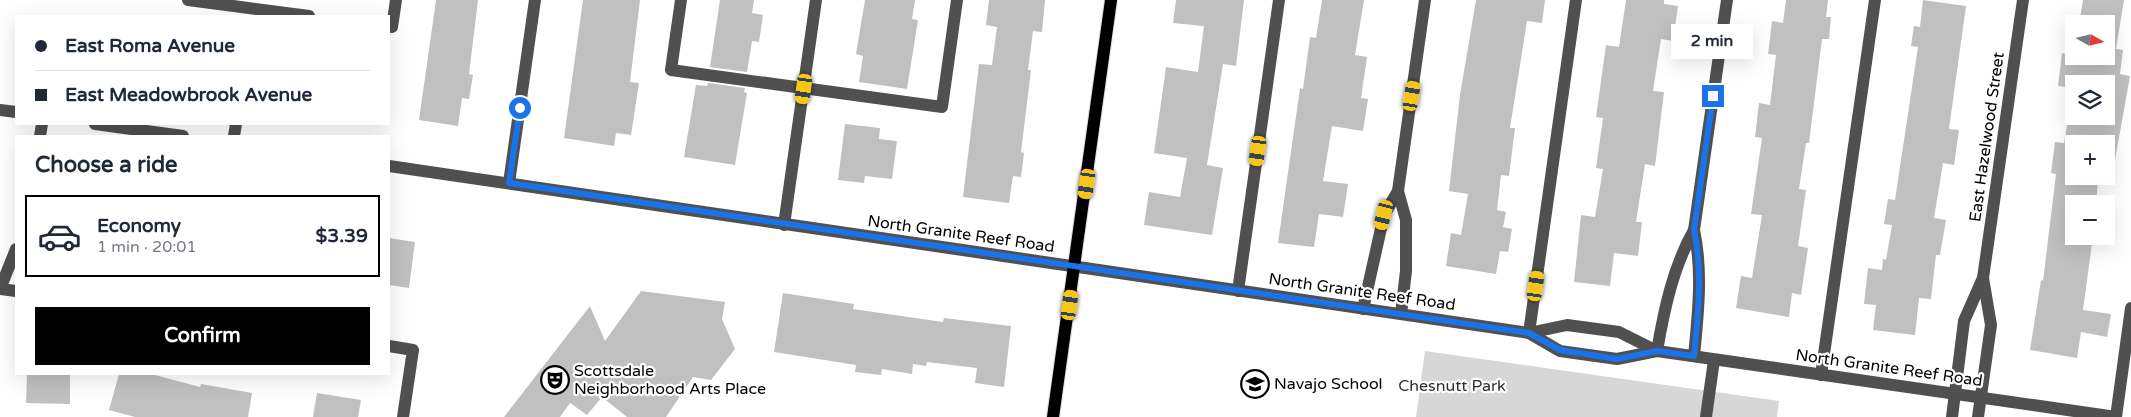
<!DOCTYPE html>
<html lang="en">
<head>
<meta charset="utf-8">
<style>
  :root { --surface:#fff; --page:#f2f2f3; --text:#1f2937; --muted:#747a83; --line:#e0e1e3; --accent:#000 }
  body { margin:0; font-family:"Varela Round",sans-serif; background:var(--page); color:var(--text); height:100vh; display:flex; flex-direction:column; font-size:19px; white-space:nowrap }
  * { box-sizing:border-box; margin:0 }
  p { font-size:16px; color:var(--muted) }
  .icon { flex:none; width:28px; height:28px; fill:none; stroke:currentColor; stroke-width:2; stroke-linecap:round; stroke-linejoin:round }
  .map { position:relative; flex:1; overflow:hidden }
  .panel { position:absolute; left:15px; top:135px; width:375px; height:240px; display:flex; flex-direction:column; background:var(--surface); border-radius:0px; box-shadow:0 5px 20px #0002 }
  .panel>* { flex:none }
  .hud { position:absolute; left:15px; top:15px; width:375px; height:110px; border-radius:0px; box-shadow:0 5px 20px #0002; display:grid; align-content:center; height:110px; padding:0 20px; background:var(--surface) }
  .needle { width:32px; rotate:98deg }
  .controls { position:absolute; left:2065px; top:15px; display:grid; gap:10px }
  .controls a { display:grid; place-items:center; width:50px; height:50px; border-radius:0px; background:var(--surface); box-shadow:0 5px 20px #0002; font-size:25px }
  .end { position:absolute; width:22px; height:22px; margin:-11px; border:6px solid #1a73e8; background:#fff; box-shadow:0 0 0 2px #fff }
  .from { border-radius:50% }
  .bubble { position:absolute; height:35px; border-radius:0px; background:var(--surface); box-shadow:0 5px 20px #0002; font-size:16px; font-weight:700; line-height:35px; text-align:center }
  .car { position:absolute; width:15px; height:30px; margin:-15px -8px; border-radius:6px; box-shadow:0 0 4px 1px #0007; background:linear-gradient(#f5c518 24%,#345 0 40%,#f5c518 0 76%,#345 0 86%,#f5c518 0) }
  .hud b { display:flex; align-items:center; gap:18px; height:48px; font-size:19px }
  .hud b+b { border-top:1px solid var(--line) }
  .hud i { width:12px; height:12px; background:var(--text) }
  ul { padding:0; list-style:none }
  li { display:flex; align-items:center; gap:15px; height:82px; margin:0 10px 8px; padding:0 10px; border:2px solid transparent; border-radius:0px }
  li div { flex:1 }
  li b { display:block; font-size:19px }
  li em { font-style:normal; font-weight:700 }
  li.active { border-color:var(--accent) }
  li>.icon { width:45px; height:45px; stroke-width:1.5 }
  h2 { padding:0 20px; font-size:22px; line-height:60px }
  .primary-button { display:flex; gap:10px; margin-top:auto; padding:10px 20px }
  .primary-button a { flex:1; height:58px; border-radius:0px; background:var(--accent); color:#fff; font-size:20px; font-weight:700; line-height:58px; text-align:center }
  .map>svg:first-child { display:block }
  .green { fill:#d7d7d7 }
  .building { fill:#c0c0c0; fill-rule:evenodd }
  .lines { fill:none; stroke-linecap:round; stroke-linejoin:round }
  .major-casing { stroke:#dbdbdb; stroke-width:14 }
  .minor { stroke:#505050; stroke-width:12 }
  .major { stroke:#000; stroke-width:12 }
  .route { stroke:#1a73e8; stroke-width:6 }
  .labels { text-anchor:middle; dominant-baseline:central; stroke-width:4.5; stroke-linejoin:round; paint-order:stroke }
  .street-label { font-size:16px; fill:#000; stroke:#fff }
  .poi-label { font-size:16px; fill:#000; stroke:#fff; text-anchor:start }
  .park-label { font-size:16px; fill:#2e2e2e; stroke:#fff }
</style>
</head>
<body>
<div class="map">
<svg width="2131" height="417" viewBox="0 0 2131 417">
  <rect width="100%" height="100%" fill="#fff"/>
  <path class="green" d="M1425 351 1779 401 1777 417H1416Z"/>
  <g class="building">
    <path d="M436 0H478L469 74 473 75 469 99 462 98 458 126 419 120Z"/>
    <path d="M583 0H640L630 82 639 83 631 135 616 133 614 146 564 138Z"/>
    <path d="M720 0H754L752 13 763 15 759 42 752 41 747 72 710 67Z"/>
    <path d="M865 0H915L912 19 918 20 907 89 859 82 863 56 856 54Z"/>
    <path d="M989 0H1045L1042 32 1033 31 1028 70H1031L1021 152 1024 153 1021 177 1013 176 1009 203 963 197 979 64 992 65 997 27 986 25Z"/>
    <path d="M1176 0H1244L1236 66 1223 64 1207 165 1223 168 1212 235 1144 225 1149 192 1180 197 1187 158 1154 153 1166 67 1198 72 1204 26 1173 23Z"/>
    <path d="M1322 0H1364L1355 55 1367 57 1361 98 1368 99 1363 131 1332 126 1323 181 1348 184 1343 217 1319 214 1314 247 1278 243 1300 88 1303 89 1310 37 1316 38Z"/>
    <path d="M1476 0H1545L1542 23 1527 21 1510 128H1515L1509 176 1501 175 1497 210 1506 212 1503 227 1512 229 1508 252 1500 251 1496 274 1446 266 1451 233 1461 235 1468 194 1449 191 1460 95Z"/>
    <path d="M1626 0H1664V4L1678 6 1673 41 1661 39 1653 91 1664 92 1655 166 1645 164 1636 222H1642L1638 256 1614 253 1610 286 1574 282 1581 215 1595 217 1603 169 1596 168 1603 118 1596 117 1606 45 1619 47Z"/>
    <path d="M1786 0H1828L1826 17H1831L1829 39H1822L1809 143H1806L1799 189 1806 190 1798 246 1808 248 1801 295 1792 293 1789 317 1736 308 1741 276 1752 278 1762 215 1751 214 1762 138 1755 137 1759 103 1770 105 1776 55 1768 54 1772 21 1783 23Z"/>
    <path d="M1923 0 1966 6 1949 129 1959 130 1954 165 1943 163 1934 218 1946 220 1940 255H1936L1931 299 1919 298 1915 335 1873 330 1876 305 1864 304 1868 268 1882 270 1883 259 1886 260 1892 225 1884 224 1888 199 1895 200 1918 47 1911 46 1914 26 1920 27Z"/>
    <path d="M2083 0H2124L2116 49 2123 50 2120 74 2130 76 2115 160 2106 158V144H2074V176H2102L2101 181H2098L2096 204H2074V236H2093L2083 310 2111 314 2107 337 2081 332 2077 358 2030 350 2041 280 2043 281 2056 174 2051 173 2055 142 2064 143 2073 88 2058 86 2062 53 2074 56H2106V24H2079ZM2074 84H2106V116H2074Z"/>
    <path d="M708 83 745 88 744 92 747 93 735 165 684 157 696 85 707 86Z"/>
    <path d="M845 124 880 128 879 139 897 141 892 179 865 176 864 183 838 180Z"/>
    <path d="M389 238 415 242 409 288 389 285Z"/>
    <path d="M641 291 725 302 722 319 735 349 711 380 693 377 666 417H627L602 397 587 415 570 403 560 417H504L590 306 605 341Z"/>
    <path d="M783 293 854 304 853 309 943 322 944 318 1011 326 1004 387 975 383 977 368 927 362 926 366 913 364 912 374 882 369 881 375 855 372 856 365 774 352Z"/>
    <path d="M27 374H70V404L26 403Z"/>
    <path d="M119 374H151L200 387 201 384 252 393 248 417H135L109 410Z"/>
    <path d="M317 393 361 400 358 417H313Z"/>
  </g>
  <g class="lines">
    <defs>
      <path id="major" d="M1053 417 1111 0"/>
    </defs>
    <use href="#major" class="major-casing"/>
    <g class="minor">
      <path d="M188 0 309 16"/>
      <path d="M681 0 671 70 942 107 957 0"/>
      <path d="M389 26 392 27 396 0"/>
      <path d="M0 110 16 112"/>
      <path d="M95 124 183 136"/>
      <path d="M40 136 42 124"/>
      <path d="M234 136 236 124"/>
      <path d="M389 166 1529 333 1567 325 1619 332 1657 351 2116 417 2131 308"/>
      <path d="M509 183 535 0"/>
      <path d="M1398 191 1406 220V271L1401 314"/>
      <path d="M784 225 816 0"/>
      <path d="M0 289 16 249"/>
      <path d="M0 289 16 291"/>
      <path d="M1238 291 1279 0"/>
      <path d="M1363 309 1384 215 1398 191 1425 0"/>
      <path d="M1529 333 1576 0"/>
      <path d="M1529 333 1560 351 1617 359 1657 351"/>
      <path d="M389 346 413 350 403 417"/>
      <path d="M1657 351C1664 310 1673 267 1694 230"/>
      <path d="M1694 356C1698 315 1703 271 1694 230L1727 0"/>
      <path d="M1821 375 1875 0"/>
      <path d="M1706 417 1714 360"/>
      <path d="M1952 417 1964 321 1983 278 2023 0"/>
      <path d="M1978 417 1991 325 1983 278"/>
    </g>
    <use href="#major" class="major"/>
  </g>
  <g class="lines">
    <path class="route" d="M520 108 509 183 1529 333 1560 350 1617 359 1657 351 1694 356C1698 315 1703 271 1694 230L1713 96"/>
  </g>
  <defs>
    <symbol id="theatre-ring" viewBox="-11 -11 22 22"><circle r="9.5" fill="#fff" stroke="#000" stroke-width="1.5"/><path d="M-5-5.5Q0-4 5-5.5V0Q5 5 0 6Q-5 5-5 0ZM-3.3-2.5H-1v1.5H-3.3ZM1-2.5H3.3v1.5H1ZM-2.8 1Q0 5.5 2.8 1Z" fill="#000"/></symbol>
    <symbol id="school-ring" viewBox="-11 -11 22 22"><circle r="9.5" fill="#fff" stroke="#000" stroke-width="1.5"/><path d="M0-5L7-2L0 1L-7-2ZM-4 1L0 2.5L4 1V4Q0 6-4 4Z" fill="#000"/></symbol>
  </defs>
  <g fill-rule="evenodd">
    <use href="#theatre-ring" x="539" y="364" width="32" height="32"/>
    <use href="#school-ring" x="1239" y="368" width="32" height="32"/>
  </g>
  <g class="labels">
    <g class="street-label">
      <text transform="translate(1987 137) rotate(-82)">East Hazelwood Street</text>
      <text transform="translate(961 234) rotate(8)">North Granite Reef Road</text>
      <text transform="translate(1362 292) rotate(8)">North Granite Reef Road</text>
      <text transform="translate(1889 368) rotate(8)">North Granite Reef Road</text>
    </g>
    <g class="poi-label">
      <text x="574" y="371">Scottsdale<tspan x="574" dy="18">Neighborhood Arts Place</tspan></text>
      <text x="1274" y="384">Navajo School</text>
    </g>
    <g class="park-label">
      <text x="1452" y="386">Chesnutt Park</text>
    </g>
  </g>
</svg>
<div class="controls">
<a><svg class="needle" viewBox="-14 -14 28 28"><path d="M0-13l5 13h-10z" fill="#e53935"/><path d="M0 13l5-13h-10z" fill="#747a83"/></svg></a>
<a><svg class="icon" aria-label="layers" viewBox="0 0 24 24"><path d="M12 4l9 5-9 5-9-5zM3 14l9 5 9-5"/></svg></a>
<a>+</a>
<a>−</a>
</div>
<i class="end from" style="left:520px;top:108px"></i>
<i class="end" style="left:1713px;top:96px"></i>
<div class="bubble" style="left:1671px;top:24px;width:82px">2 min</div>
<i class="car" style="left:804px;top:89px;rotate:188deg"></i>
<i class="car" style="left:1412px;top:96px;rotate:9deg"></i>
<i class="car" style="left:1258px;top:151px;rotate:188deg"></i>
<i class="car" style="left:1087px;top:184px;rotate:188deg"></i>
<i class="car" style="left:1384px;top:215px;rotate:194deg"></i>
<i class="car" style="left:1536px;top:286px;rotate:8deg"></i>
<i class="car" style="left:1070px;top:305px;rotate:8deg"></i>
<div class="hud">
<b><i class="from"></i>East Roma Avenue</b>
<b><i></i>East Meadowbrook Avenue</b>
</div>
<section class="panel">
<h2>Choose a ride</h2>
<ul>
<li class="active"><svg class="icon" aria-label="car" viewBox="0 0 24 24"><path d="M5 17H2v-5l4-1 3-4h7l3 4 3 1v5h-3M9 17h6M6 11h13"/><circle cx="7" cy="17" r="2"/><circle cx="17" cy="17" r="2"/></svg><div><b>Economy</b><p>1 min · 20:01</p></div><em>$3.39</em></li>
</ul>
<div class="primary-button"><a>Confirm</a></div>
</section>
</div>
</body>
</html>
